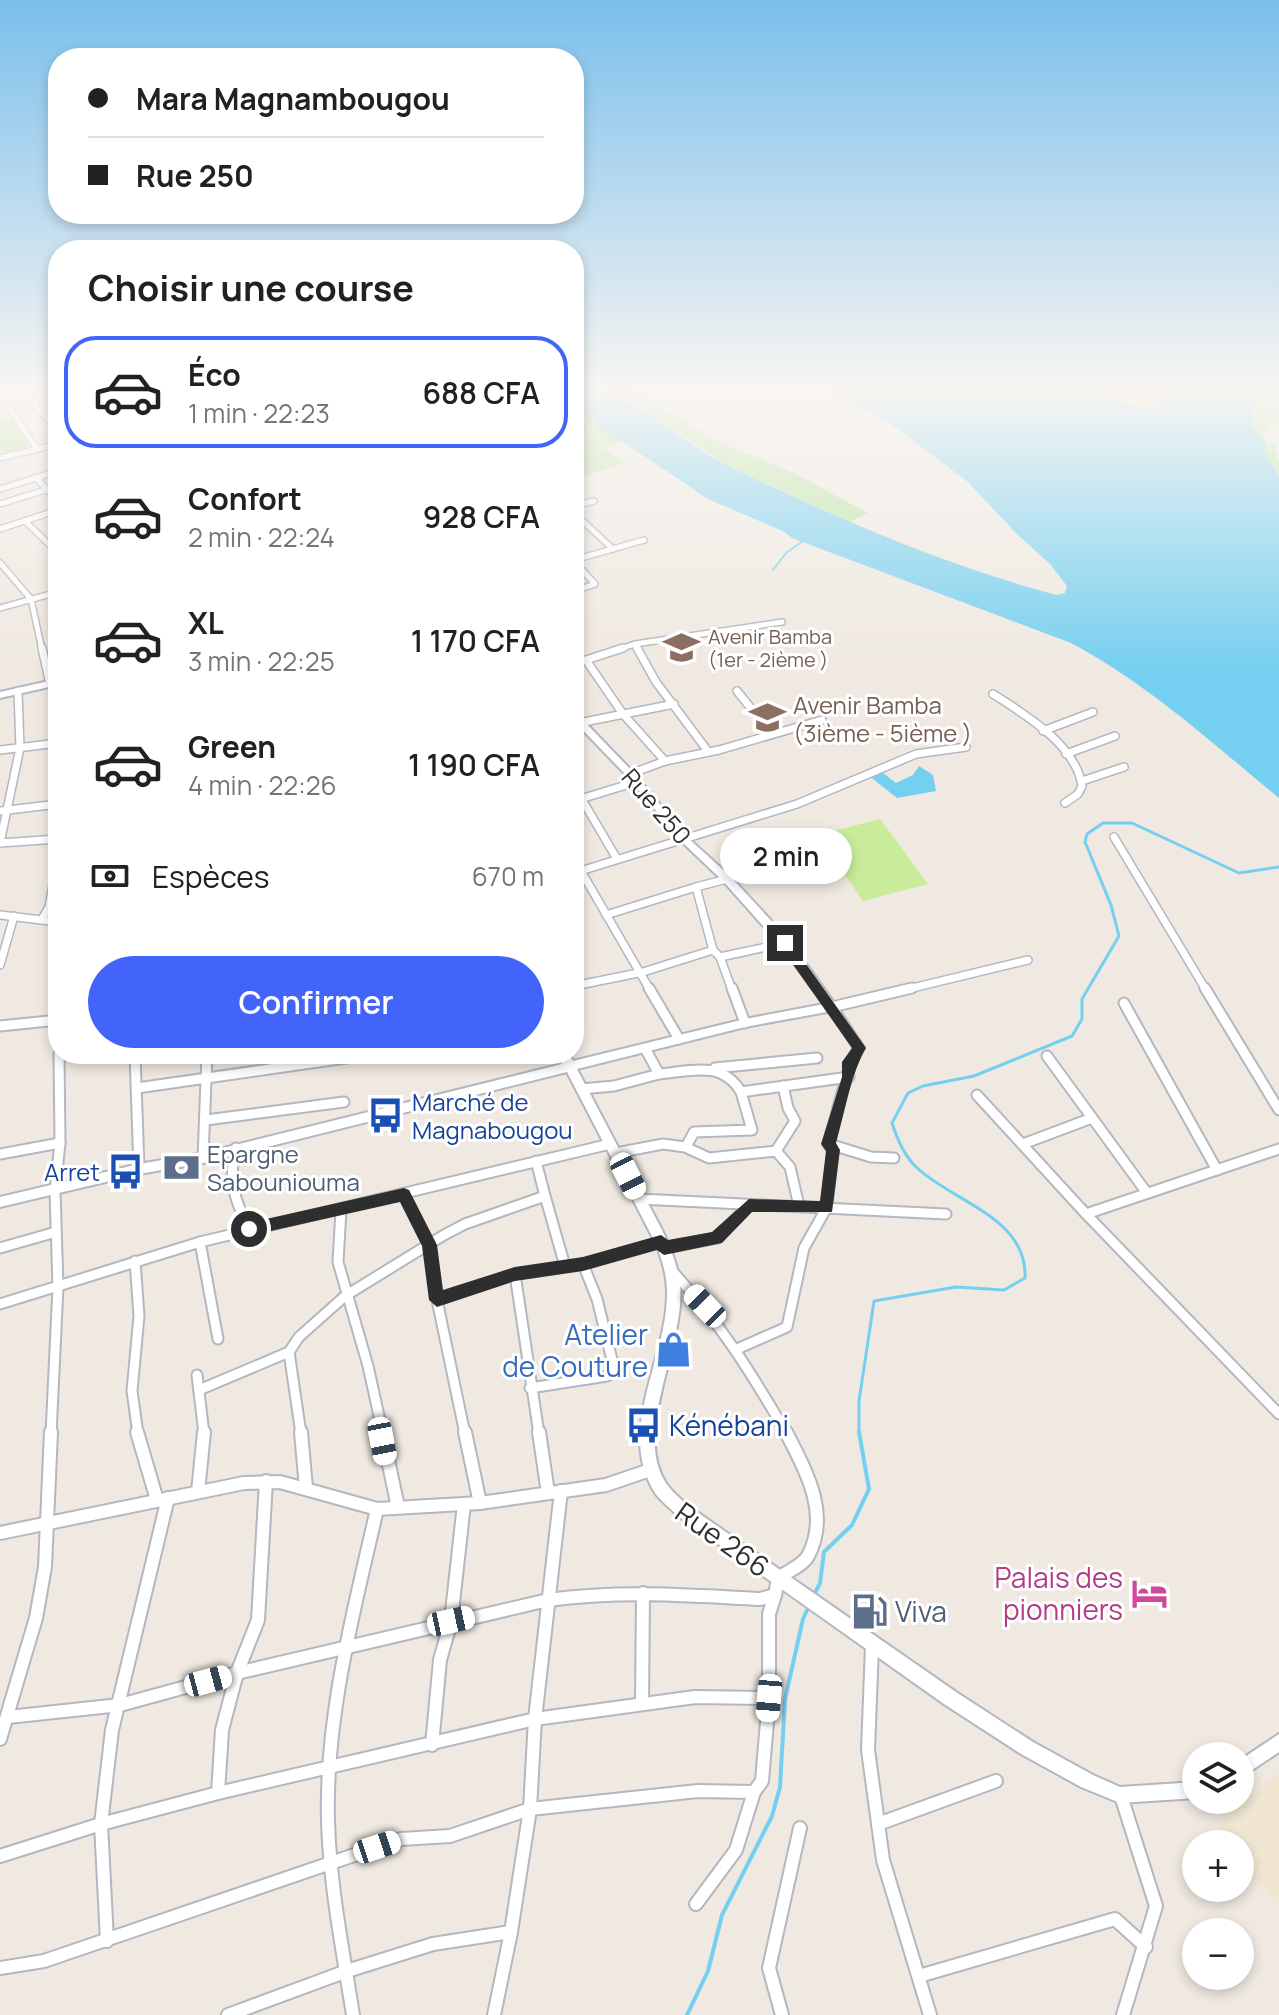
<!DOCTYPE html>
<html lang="fr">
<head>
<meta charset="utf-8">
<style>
  :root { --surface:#fff; --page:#f2f2f2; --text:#202124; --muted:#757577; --line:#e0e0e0; --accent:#4264fb }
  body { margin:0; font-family:Manrope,sans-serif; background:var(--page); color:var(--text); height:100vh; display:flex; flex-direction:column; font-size:30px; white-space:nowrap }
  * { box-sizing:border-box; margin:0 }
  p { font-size:26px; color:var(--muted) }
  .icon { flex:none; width:44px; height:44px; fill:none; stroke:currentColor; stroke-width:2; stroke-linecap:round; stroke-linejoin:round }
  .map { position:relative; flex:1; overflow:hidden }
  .details { position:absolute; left:48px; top:240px; width:536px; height:824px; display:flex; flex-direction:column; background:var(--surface); border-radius:32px; box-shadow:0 4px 12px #0003 }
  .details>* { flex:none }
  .banner { position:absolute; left:48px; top:48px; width:536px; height:176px; border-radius:32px; box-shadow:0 4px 12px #0003; display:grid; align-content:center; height:176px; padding:0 40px; background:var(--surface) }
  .controls { position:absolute; left:1182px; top:1742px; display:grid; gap:16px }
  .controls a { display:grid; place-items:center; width:72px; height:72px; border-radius:50%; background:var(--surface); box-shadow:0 4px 12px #0003; font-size:40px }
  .end { position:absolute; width:36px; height:36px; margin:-18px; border:10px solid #2e2e2e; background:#fff; box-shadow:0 0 0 4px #fff }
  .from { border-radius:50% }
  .bubble { position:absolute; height:56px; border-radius:28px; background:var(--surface); box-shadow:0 4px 12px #0003; font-size:26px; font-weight:600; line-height:56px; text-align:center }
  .car { position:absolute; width:24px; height:48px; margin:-24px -12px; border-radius:10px; box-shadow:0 0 6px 2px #0007; background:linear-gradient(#fff 24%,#345 0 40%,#fff 0 76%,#345 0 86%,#fff 0) }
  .banner b { display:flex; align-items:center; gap:28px; height:76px; font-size:30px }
  .banner b+b { border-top:2px solid var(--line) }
  .banner i { width:20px; height:20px; background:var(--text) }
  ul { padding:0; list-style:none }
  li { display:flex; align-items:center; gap:24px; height:112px; margin:0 16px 12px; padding:0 24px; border:4px solid transparent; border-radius:32px }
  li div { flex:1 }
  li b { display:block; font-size:30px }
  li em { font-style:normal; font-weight:600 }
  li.active { border-color:var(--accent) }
  li>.icon { width:72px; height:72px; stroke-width:1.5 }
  h2 { padding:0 40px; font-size:36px; line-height:96px }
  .pay { display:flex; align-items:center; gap:20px; height:88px; padding:0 40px; font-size:30px }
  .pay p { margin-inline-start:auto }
  .button { display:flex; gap:16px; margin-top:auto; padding:16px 40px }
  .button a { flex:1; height:92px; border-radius:48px; background:var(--accent); color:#fff; font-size:32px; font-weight:600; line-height:92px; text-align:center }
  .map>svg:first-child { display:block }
  .education { fill:#f0e6d1 }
  .green { fill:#b6e59e }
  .pitch { fill:#c9ec9a }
  .water { fill:#75cff0 }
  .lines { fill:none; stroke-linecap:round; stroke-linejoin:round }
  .stream-far2 { stroke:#75cff0; stroke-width:2 }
  .stream-far1 { stroke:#75cff0; stroke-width:3 }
  .stream { stroke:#75cff0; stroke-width:4 }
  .street-far3-casing { stroke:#b4b7c1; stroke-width:8 }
  .street-far2-casing { stroke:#b4b7c1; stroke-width:10 }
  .street-far1-casing { stroke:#b4b7c1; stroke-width:13 }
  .street-casing { stroke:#b4b7c1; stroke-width:16 }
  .secondary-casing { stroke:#b4b7c1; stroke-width:4 }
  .street-far3 { stroke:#fff; stroke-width:5 }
  .street-far2 { stroke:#fff; stroke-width:7 }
  .street-far1 { stroke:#fff; stroke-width:9 }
  .street { stroke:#fff; stroke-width:12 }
  .secondary { fill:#fff; fill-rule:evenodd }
  .route { fill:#2e2e2e }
  .labels { text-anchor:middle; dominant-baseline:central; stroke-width:6; stroke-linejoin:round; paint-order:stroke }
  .far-education-label { font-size:20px; fill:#785e54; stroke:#fff; text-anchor:start }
  .education-label { font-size:24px; fill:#785e54; stroke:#fff; text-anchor:start }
  .street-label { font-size:24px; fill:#2e2e2e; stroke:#fff }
  .transit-label { font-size:24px; fill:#164399; stroke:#fff; text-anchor:start }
  .service-label { font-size:24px; fill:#4e5e75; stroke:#fff; text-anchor:start }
  .near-shop-label { font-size:28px; fill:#366cbe; stroke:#fff; text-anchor:end }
  .near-transit-label { font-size:28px; fill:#164399; stroke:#fff; text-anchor:start }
  .near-street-label { font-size:28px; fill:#2e2e2e; stroke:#fff }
  .near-hotel-label { font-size:28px; fill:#b23c85; stroke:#fff; text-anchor:end }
  .near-service-label { font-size:28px; fill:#4e5e75; stroke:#fff; text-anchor:start }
</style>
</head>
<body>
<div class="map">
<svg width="1279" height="2015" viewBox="0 0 1279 2015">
  <rect width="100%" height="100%" fill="#efe9e1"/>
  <path class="education" d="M1279 1772V1905L1240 1862V1844H1224L1218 1837 1226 1816Z"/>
  <g class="green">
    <path d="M597 389H632L719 442 792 472 868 513 849 522 723 463 626 398Z"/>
    <path d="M1093 389H1172L1173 394C1142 420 1125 405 1093 389Z"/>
    <path d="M1279 399V424H1270L1271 429 1263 433 1268 443 1279 445 1274 448 1279 461V476L1264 452 1266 444 1251 425C1258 407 1246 401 1279 399Z"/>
    <path d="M574 409 624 440 603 448 624 463 574 480Z"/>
    <path d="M12 419 30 449 5 455 0 445V421Z"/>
  </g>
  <path class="pitch" d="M880 819 928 884 863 901 818 835Z"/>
  <g class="water">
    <path d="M574 389C638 389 674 440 729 466 834 517 943 565 1057 595L1065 593 1067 586 1050 564 1017 534 968 482 886 420 824 389H1093L1123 404 1151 409 1172 394V389H1279V399L1256 403 1253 408 1254 424 1251 426 1267 444 1264 451 1279 476V798C1212 743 1148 684 1071 643L792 538 783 531 708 499 574 409Z"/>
    <path d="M919 766 933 775 936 791 897 798 868 775 882 772 896 783 913 775Z"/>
  </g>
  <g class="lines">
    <path class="stream-far2" d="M773 570 786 553 803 541"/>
    <path class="stream-far1" d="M859 1434V1401L874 1301 956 1287 1004 1290 1025 1278C1028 1218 953 1202 916 1167 904 1155 897 1139 892 1123L908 1093 923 1086 974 1076 1072 1036 1082 1019V999L1119 936 1111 905 1085 842 1087 834 1103 823H1132L1239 873 1279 867"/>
    <g class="stream">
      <path d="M814 1595 820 1583 824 1552 852 1525 869 1489 859 1432"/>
      <path d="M687 2015 708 1971 722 1915 772 1816 780 1787 785 1699 803 1619 809 1606"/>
    </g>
    <defs>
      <g id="street-far3">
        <path d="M20 389 58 430"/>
        <path d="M0 393 37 449"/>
        <path d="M31 402 58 396"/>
        <path d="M574 421 582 427 574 431"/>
        <path d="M0 458 58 444"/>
        <path d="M36 478 58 501"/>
        <path d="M0 489 58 471"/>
        <path d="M0 504 58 486"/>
        <path d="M574 506 594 501"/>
        <path d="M574 513 613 549"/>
        <path d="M25 521 58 553"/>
        <path d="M0 529 58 510"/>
        <path d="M574 560 644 540"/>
        <path d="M574 561 595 584 574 591"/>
        <path d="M0 563 31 599 42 650"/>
        <path d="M0 608 58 592"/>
        <path d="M635 644 638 650"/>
        <path d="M617 650 635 644 782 622"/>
      </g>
      <g id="street-far2">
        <path d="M42 648 50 684"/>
        <path d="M637 648 656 682 707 750"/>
        <path d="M586 660 623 714 665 761"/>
        <path d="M574 664 623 648"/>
        <path d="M737 691 771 733"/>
        <path d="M993 694C1026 715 1076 745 1082 786L1078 794 1065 803"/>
        <path d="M574 724 674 704"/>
        <path d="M1043 731 1093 712"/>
        <path d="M0 750 58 743"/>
        <path d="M1066 754 1115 736"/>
        <path d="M630 774 665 761 719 750 822 720"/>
        <path d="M1082 781 1124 767"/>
        <path d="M574 786 617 859"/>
        <path d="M574 801 636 782"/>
        <path d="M0 811 58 804"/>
        <path d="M1114 837 1206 990"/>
        <path d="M0 843 20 748 18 691"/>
        <path d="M0 843 58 839"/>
        <path d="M581 871 650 990"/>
        <path d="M574 873 797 804 916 754 966 747"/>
        <path d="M696 887 727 879"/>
        <path d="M0 915 58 922"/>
        <path d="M606 915 696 887 713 950 720 957 732 990"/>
        <path d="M42 919 49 907 58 857"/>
        <path d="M720 957 785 943"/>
        <path d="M0 965 14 916"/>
        <path d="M574 986 643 972 713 950"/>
        <path d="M904 990 1028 960"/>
      </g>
      <g id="street-far1">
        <path d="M649 988 679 1039"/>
        <path d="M732 988 745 1023"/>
        <path d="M1205 988 1279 1110"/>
        <path d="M1124 1003 1217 1170"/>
        <path d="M0 1026 58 1020"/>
        <path d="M646 1050 659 1074C691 1071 722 1060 741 1092L849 1077"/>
        <path d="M135 1054 139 1169"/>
        <path d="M1047 1056 1147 1193"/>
        <path d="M715 1068 817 1058"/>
        <path d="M137 1088 374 1054"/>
        <path d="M581 1089 614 1086 659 1074"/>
        <path d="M977 1095 1086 1214 1279 1414"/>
        <path d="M206 1120 344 1102"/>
        <path d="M829 1144 871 1157 894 1158"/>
        <path d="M1023 1144 1092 1118"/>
        <path d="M687 1145 694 1132 752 1130 741 1092"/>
        <path d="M236 1148C227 1179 235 1201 249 1229"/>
        <path d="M776 1151 790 1167 799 1206"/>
        <path d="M616 1153 663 1144 685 1147 709 1158 776 1151 795 1121 788 1108 783 1086"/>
        <path d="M0 1154 60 1143"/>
        <path d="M203 1158 207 1054"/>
        <path d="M404 1194 429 1245 437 1300 465 1434"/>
        <path d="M545 1196 565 1266"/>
        <path d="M639 1199 946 1214"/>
        <path d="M341 1210 338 1262 368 1366 383 1434"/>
        <path d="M1086 1214 1279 1149"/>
        <path d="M200 1242 218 1339"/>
        <path d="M0 1248 56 1232"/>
        <path d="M664 1248 717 1238 749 1205"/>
        <path d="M135 1261 139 1316 132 1391 138 1434"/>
        <path d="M673 1272C720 1322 753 1376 787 1434"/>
        <path d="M515 1274 539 1434"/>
        <path d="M437 1300 515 1274 583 1264 661 1242"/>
        <path d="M0 1304 200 1242 610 1144"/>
        <path d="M737 1349 787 1327 804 1248 827 1207 833 1150 828 1144C836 1119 847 1065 859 1048L832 1007 912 988"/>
        <path d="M289 1352 301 1434"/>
        <path d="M197 1375 204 1434"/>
        <path d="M530 1388 607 1376 615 1372 597 1299 583 1264"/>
        <path d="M199 1390 289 1352 299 1337 345 1296 444 1235 465 1224 545 1196 536 1161"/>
        <path d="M51 1434 58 1287 55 1191 60 1143 59 1054"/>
      </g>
      <g id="street">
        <path d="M137 1432 157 1500"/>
        <path d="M301 1432 306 1488"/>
        <path d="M382 1432 398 1507"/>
        <path d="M465 1432 480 1503"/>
        <path d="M539 1432 548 1493"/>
        <path d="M198 1492 204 1432"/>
        <path d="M0 1533 244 1483 280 1482 377 1509 480 1503 606 1485 650 1470"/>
        <path d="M872 1646 868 1750 883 1860 930 2015"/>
        <path d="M642 1703 643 1593"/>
        <path d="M8 1717 120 1705 237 1673 548 1600C619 1590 689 1595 760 1599L775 1595 778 1578C787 1572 803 1565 808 1556 831 1513 805 1470 786 1432"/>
        <path d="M0 1739 36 1618 45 1567 51 1432"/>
        <path d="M432 1745 440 1660 451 1621 464 1504"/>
        <path d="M218 1793 222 1730 237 1673 258 1620 266 1481"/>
        <path d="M1121 1796 1156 1906 1123 2015"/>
        <path d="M878 1824 996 1781"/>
        <path d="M0 1856 101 1824 218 1793 535 1719 695 1697 769 1698V1614L775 1595"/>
        <path d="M696 1904 736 1850 754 1792 762 1781 769 1698"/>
        <path d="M107 1941 101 1824 112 1730 168 1498"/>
        <path d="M0 1968 44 1961 401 1839 450 1836 530 1809 698 1791 754 1792"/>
        <path d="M919 1976 1115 1919 1146 1947"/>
        <path d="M228 2015 347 1971 433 1944 511 1932"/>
        <path d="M353 2015C343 1951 330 1887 328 1822 325 1716 354 1611 377 1509"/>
        <path d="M494 2015 511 1932 530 1809 535 1719 561 1491"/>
        <path d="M782 2015 769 1968 800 1828"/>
      </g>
      <g id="secondary">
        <path d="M58 679V685L0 698V692Z"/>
        <path d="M574 713 577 714 633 772 688 838 731 877 789 940 837 1007 836 1010 832 1011 745 1027 577 1069C598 1109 619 1149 640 1189 656 1219 676 1250 680 1285 686 1343 632 1432 666 1483 671 1491 680 1498 687 1505L956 1692 1033 1742 1093 1775 1120 1787 1196 1782V1798L1120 1803 1081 1787 1021 1754 944 1704 677 1515C670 1508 661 1501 655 1493 615 1430 668 1358 667 1292 667 1275 662 1260 656 1244L567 1072 203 1163 139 1174 0 1207V1197L139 1164 203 1153 562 1064 557 1054H569L573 1061 745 1019 824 1004 781 946 723 881 682 842 627 776 574 721Z"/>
        <path d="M1279 1734V1752L1240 1778V1760Z"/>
      </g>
    </defs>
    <use href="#street-far3" class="street-far3-casing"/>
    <use href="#street-far2" class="street-far2-casing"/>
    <use href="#street-far1" class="street-far1-casing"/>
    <use href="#street" class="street-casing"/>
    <use href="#secondary" class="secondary-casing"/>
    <use href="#street-far3" class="street-far3"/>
    <use href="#street-far2" class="street-far2"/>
    <use href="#street-far1" class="street-far1"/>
    <use href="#street" class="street"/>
    <use href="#secondary" class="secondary"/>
  </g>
  <linearGradient id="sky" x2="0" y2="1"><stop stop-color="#7abfeb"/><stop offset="0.58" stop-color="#f8f5f2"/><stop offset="1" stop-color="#f8f5f2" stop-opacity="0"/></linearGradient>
  <rect width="1279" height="671" fill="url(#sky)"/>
  <path class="route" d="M785 939 789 940 866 1048C851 1073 845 1112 836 1143L840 1150 832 1212H752L722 1243 664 1255 657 1250 583 1271 515 1281 437 1307 429 1300 422 1246 400 1202 249 1236 243 1234V1225L249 1223 404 1188 409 1190 437 1245 443 1290 515 1267 583 1257 661 1235 668 1240 712 1232 749 1199 820 1201 826 1151 821 1144 842 1077V1062L852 1048 780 946 779 943Z"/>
  <defs>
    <symbol id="school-bare" viewBox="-9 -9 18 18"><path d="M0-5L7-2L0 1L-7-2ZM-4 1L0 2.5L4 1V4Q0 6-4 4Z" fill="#8d6e63" stroke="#fff" stroke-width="2.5" paint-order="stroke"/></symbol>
    <symbol id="bus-bare" viewBox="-9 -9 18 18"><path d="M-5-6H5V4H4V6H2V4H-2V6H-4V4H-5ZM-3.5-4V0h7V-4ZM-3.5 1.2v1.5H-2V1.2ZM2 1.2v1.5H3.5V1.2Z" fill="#1a4fb4" stroke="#fff" stroke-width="2.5" paint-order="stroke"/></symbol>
    <symbol id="bank-bare" viewBox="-9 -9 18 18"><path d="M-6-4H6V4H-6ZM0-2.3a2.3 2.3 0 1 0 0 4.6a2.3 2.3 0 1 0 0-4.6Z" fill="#5c6f8a" stroke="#fff" stroke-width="2.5" paint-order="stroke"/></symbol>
    <symbol id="shop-bare" viewBox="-9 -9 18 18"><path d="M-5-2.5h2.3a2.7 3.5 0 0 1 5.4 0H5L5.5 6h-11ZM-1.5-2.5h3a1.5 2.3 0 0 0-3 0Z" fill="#3f7fe0" stroke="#fff" stroke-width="2.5" paint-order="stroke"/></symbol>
    <symbol id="hotel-bare" viewBox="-9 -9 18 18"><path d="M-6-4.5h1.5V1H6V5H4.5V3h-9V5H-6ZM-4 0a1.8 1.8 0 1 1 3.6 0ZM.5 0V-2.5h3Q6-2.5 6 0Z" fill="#d1479c" stroke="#fff" stroke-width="2.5" paint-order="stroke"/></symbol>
    <symbol id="fuel-bare" viewBox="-9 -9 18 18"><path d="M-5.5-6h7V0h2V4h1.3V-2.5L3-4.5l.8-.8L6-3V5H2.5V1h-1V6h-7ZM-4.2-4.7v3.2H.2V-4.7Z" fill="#5c6f8a" stroke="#fff" stroke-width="2.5" paint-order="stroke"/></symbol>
  </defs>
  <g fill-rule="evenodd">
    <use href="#school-bare" x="656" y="622" width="51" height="51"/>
    <use href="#school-bare" x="742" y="692" width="51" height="51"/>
    <use href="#bus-bare" x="360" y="1090" width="51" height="51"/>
    <use href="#bank-bare" x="156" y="1142" width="51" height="51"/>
    <use href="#bus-bare" x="100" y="1146" width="51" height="51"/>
    <use href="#shop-bare" x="648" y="1324" width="51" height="51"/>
    <use href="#bus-bare" x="618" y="1400" width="51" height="51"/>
    <use href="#hotel-bare" x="1124" y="1568" width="51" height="51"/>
    <use href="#fuel-bare" x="844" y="1586" width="51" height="51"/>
  </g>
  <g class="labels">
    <g class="far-education-label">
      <text x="708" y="636">Avenir Bamba<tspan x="708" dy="23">(1er - 2ième )</tspan></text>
    </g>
    <g class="education-label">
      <text x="793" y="704">Avenir Bamba<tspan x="793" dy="28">(3ième - 5ième )</tspan></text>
    </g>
    <g class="street-label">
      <text transform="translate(657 806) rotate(49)">Rue 250</text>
    </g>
    <g class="transit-label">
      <text x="412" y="1101">Marché de<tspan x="412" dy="28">Magnabougou</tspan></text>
      <text x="100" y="1171" text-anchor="end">Arret</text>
    </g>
    <g class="service-label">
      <text x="207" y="1153">Epargne<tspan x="207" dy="28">Sabouniouma</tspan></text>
    </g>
    <g class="near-shop-label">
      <text x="648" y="1334">Atelier<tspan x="648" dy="32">de Couture</tspan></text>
    </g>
    <g class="near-transit-label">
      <text x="669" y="1425">Kénébani</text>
    </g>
    <g class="near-street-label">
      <text transform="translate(723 1539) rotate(35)">Rue 266</text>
    </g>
    <g class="near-hotel-label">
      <text x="1123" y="1577">Palais des<tspan x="1123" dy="32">pionniers</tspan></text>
    </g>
    <g class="near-service-label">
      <text x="895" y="1611">Viva</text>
    </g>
  </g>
</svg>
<div class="controls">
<a><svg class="icon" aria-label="layers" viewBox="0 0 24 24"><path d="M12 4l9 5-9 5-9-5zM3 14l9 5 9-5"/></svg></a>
<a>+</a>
<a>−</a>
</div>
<i class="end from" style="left:249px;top:1229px"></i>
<i class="end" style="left:785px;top:943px"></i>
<div class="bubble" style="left:720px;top:828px;width:132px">2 min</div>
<i class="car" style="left:628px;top:1176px;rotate:153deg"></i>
<i class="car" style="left:705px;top:1306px;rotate:316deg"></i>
<i class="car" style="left:382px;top:1441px;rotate:169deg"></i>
<i class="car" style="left:451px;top:1621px;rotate:78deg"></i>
<i class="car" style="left:208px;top:1681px;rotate:75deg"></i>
<i class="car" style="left:769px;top:1698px;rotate:185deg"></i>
<i class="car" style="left:377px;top:1847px;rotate:72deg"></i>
<div class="banner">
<b><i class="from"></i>Mara Magnambougou</b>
<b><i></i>Rue 250</b>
</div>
<section class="details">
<h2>Choisir une course</h2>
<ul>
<li class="active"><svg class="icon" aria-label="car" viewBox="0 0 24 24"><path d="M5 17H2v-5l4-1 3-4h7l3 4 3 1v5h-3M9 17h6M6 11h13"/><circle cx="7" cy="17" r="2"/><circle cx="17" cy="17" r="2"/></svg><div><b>Éco</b><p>1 min · 22:23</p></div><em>688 CFA</em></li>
<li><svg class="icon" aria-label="car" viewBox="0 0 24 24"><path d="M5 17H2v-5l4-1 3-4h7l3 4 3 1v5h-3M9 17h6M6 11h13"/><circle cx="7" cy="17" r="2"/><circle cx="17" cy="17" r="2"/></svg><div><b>Confort</b><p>2 min · 22:24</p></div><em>928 CFA</em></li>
<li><svg class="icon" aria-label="car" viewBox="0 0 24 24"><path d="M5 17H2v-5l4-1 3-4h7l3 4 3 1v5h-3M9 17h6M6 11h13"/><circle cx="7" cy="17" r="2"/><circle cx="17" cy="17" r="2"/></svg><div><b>XL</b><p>3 min · 22:25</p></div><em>1 170 CFA</em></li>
<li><svg class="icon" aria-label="car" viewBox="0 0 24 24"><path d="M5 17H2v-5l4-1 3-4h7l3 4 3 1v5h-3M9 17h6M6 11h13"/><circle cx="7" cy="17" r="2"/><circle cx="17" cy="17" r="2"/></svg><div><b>Green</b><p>4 min · 22:26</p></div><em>1 190 CFA</em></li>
</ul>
<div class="pay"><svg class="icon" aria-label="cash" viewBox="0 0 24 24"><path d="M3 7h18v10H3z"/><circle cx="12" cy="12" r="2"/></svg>Espèces<p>670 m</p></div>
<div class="button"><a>Confirmer</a></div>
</section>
</div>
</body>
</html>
